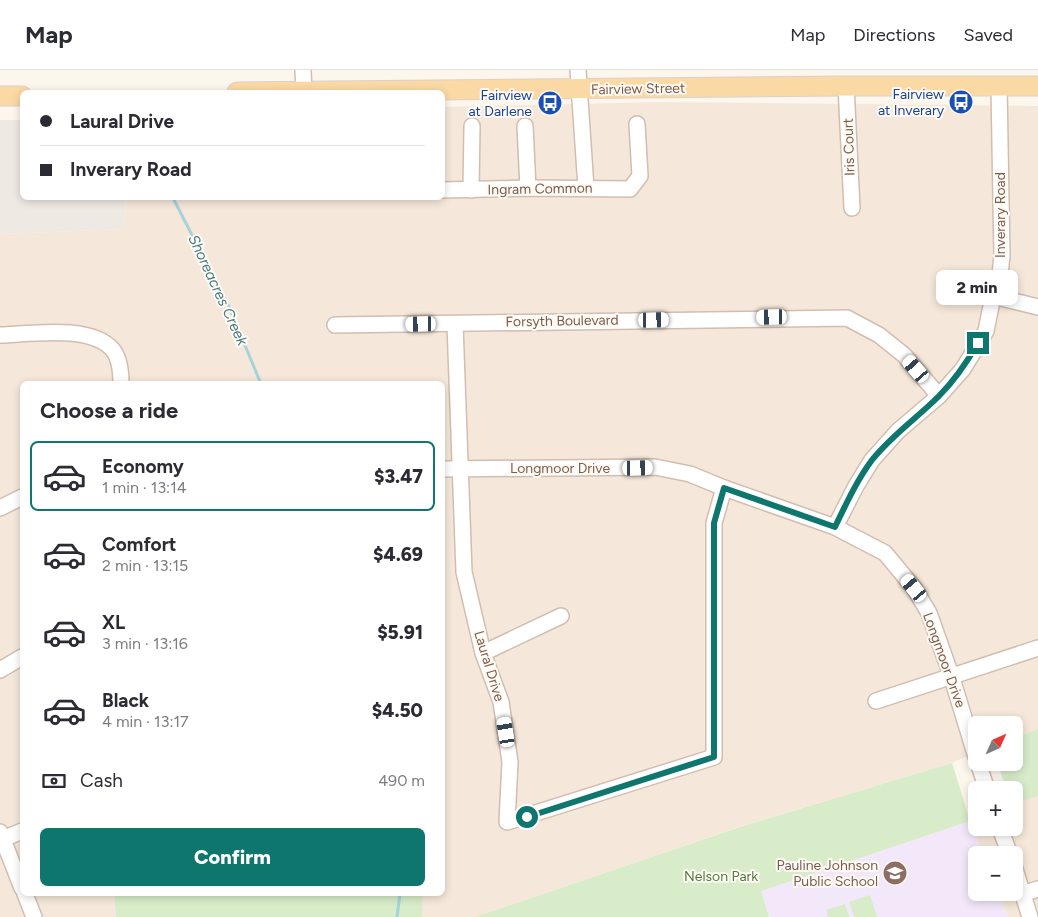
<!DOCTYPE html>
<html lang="en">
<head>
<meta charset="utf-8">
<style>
  :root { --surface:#fff; --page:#f2f2f3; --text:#2b2b33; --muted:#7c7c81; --line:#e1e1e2; --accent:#0f766e }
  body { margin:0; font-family:Figtree,sans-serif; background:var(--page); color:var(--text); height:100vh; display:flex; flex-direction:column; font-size:19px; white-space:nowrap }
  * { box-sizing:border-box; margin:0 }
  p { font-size:16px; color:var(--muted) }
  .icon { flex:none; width:28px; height:28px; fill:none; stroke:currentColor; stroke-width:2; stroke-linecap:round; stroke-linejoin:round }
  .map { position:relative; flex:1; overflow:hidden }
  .drawer { position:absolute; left:20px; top:311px; width:425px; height:515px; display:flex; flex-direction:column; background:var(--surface); border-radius:8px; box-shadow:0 2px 8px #0003 }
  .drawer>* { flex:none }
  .guide { position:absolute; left:20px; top:20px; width:425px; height:110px; border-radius:8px; box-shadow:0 2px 8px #0003; display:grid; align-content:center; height:110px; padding:0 20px; background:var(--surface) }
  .needle { width:32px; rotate:45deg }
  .controls { position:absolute; left:968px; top:646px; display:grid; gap:10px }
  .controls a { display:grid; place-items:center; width:55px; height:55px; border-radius:8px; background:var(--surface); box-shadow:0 2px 8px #0003; font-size:25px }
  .end { position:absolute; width:22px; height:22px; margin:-11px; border:6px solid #0f766e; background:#fff; box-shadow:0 0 0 2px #fff }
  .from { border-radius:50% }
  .bubble { position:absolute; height:35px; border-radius:8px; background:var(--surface); box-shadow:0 2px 8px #0003; font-size:16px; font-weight:800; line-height:35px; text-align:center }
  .car { position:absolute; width:15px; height:30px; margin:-15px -8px; border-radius:6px; box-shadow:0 0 4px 1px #0007; background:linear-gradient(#fff 24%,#345 0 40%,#fff 0 76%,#345 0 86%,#fff 0) }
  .guide b { display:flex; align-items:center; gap:18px; height:48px; font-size:19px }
  .guide b+b { border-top:1px solid var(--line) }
  .guide i { width:12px; height:12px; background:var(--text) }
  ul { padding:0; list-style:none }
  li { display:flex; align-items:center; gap:15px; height:70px; margin:0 10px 8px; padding:0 10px; border:2px solid transparent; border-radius:8px }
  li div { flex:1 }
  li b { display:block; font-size:19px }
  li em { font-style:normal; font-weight:800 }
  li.selected { border-color:var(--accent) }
  li>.icon { width:45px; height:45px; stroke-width:1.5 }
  h2 { padding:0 20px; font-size:22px; line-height:60px }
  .pay { display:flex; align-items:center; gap:12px; height:55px; padding:0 20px; font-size:19px }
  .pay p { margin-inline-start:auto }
  .primary-button { display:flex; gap:10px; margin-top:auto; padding:10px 20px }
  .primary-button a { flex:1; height:58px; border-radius:8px; background:var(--accent); color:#fff; font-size:20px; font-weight:800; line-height:58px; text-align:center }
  header { display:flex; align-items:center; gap:30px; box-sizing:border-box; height:70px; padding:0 25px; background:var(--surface); border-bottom:1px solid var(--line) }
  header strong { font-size:24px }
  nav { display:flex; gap:28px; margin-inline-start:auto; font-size:18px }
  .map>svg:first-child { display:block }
  .residential { fill:#f5e8da }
  .industrial { fill:#efe9e4 }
  .education { fill:#f3e8fa }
  .green { fill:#d8ecc9 }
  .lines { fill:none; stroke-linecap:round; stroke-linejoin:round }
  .stream { stroke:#a5d3da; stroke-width:3 }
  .minor-casing { stroke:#d1beb0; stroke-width:18 }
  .major-casing { stroke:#dad1cd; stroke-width:21 }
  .minor { stroke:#fff; stroke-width:15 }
  .major { stroke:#fbd9a5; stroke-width:19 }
  .route { stroke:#0f766e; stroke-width:6 }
  .labels { text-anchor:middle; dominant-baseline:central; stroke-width:4; stroke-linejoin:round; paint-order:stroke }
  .street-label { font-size:14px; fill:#7a5c4d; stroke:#fffaf3 }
  .transit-label { font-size:14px; fill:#164399; stroke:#fffaf3; text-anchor:end }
  .education-label { font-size:14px; fill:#785e54; stroke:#fffaf3; text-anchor:end }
  .park-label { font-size:14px; fill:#537a41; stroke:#fffaf3 }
  .water-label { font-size:15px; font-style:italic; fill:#437c86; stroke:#fffaf3 }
</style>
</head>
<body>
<header>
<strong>Map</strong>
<nav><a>Map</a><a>Directions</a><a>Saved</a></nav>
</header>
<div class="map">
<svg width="1038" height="847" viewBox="0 0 1038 847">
  <rect width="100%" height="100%" fill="#fdf6ec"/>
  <g class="residential">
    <path d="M662 32 1038 36V659L1014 668V655H976V682L952 693 739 757 475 847H422L423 824H442V314H22V824H114L116 847H0V164L122 159 126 143 125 128H442L443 37Z"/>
    <path d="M1038 725V847H1008L998 823 1014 822V785H983L970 751 976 748V758H1014V733Z"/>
  </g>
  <path class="industrial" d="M0 50H22V128H125L126 143 122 159 0 164Z"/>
  <path class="education" d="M970 751 983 785H976V822L998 823 1008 847H769L761 821Z"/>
  <g class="green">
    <path d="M1038 659V726L1014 733V720H1006L998 693 1014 692V668Z"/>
    <path d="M952 693 970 751 761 821 769 847H475L740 757Z"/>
    <path d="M114 824H423L422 847H116Z"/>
    <path d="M870 825 877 847H854L849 832Z"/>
    <path d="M845 834 849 847H828L826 840Z"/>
  </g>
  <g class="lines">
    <g class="stream">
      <path d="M173 128 230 239 261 314"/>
      <path d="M397 847 400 824"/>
    </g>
    <defs>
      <g id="minor">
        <path d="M303 0 304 22"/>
        <path d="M578 0 586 118"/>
        <path d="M846 16 852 138"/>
        <path d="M525 56 528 118"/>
        <path d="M442 120 528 118 630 119 640 106 637 54"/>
        <path d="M471 120 472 56"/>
        <path d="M993 226 1038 237"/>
        <path d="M455 254 464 502 483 583 501 632 510 692 507 752 714 687V453L724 418"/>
        <path d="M335 255 847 248 879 265 904 285 939 326"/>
        <path d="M0 265C30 264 91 254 113 280 120 289 121 303 121 314"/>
        <path d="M442 399 655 397 690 404 724 418 835 457 885 483 914 518 929 543 951 605 976 687"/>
        <path d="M0 438 22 427"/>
        <path d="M835 457 856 416 872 390 898 361 939 326 963 299 986 261 993 226 999 213 1002 186 999 17"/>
        <path d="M483 583 561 546"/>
        <path d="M0 600 22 587"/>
        <path d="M876 631 1038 578"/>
        <path d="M978 692 987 720"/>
        <path d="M1000 758 1010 785"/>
        <path d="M0 762 22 818"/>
        <path d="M3 769 22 761"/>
        <path d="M1014 796 1030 847"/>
        <path d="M25 824 34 847"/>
        <path d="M1022 824 1038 819"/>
      </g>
      <g id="major">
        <path d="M237 22 846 16H1038"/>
        <path d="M0 26H22"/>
      </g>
    </defs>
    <use href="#minor" class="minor-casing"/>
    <use href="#major" class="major-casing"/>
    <use href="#minor" class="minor"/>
    <use href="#major" class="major"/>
  </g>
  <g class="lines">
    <path class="route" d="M527 747 714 687V453L724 418 835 457C846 434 857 410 872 390 892 365 917 348 939 326 955 310 967 292 978 273"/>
  </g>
  <defs>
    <symbol id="bus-disc" viewBox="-11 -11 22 22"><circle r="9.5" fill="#1a4fb4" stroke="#fffaf3"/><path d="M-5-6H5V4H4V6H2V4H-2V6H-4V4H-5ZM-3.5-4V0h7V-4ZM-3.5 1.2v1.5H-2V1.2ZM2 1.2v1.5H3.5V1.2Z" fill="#fff"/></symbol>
    <symbol id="school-disc" viewBox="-11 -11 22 22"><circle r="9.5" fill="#8d6e63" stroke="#fffaf3"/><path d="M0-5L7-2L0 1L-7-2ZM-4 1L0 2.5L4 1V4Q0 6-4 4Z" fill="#fff"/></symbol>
  </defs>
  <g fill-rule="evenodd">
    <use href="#bus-disc" x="947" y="18" width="28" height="28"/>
    <use href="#bus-disc" x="536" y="19" width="28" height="28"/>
    <use href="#school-disc" x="881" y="789" width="28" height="28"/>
  </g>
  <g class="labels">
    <g class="street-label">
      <text transform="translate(638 19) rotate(-1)">Fairview Street</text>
      <text transform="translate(849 77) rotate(-92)">Iris Court</text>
      <text transform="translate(540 119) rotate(-1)">Ingram Common</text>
      <text transform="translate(1000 145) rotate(-90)">Inverary Road</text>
      <text transform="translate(562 251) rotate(-1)">Forsyth Boulevard</text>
      <text x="560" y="398">Longmoor Drive</text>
      <text transform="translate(944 590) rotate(70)">Longmoor Drive</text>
      <text transform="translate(489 596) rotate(73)">Laural Drive</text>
    </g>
    <g class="transit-label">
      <text x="944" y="24">Fairview<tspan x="944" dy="16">at Inverary</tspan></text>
      <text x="532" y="25">Fairview<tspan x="532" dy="16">at Darlene</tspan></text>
    </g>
    <g class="education-label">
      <text x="878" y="795">Pauline Johnson<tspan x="878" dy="16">Public School</tspan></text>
    </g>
    <g class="park-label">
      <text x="721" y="806">Nelson Park</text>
    </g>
    <g class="water-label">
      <text transform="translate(218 220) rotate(65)">Shoreacres Creek</text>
    </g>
  </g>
</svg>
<div class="controls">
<a><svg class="needle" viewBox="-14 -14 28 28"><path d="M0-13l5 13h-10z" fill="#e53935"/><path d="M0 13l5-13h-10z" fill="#7c7c81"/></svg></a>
<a>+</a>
<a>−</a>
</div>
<i class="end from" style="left:527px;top:747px"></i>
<i class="end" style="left:978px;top:273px"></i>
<div class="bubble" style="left:936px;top:200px;width:82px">2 min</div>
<i class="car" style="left:772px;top:247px;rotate:269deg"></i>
<i class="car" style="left:654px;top:250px;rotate:89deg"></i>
<i class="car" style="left:421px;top:254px;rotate:269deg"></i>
<i class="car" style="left:916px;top:299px;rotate:319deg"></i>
<i class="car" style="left:638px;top:398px;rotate:89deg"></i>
<i class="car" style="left:914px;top:518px;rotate:320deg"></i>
<i class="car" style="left:506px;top:662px;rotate:351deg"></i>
<div class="guide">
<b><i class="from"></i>Laural Drive</b>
<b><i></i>Inverary Road</b>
</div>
<section class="drawer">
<h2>Choose a ride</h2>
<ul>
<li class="selected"><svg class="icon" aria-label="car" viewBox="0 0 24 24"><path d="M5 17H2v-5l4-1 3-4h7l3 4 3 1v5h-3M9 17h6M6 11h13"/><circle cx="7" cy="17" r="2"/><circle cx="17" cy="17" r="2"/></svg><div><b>Economy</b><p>1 min · 13:14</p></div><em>$3.47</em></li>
<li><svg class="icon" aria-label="car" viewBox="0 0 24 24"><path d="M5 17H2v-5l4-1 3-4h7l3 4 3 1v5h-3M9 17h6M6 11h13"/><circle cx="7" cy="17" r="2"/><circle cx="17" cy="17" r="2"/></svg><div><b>Comfort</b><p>2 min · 13:15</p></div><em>$4.69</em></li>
<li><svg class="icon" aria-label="car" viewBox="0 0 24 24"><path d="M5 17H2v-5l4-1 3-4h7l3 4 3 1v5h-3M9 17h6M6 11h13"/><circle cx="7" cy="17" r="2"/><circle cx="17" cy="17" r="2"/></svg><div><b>XL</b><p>3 min · 13:16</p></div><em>$5.91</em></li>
<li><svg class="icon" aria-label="car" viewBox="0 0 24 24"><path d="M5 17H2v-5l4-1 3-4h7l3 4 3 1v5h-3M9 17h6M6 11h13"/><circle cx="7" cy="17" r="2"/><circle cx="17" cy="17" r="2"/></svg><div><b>Black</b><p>4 min · 13:17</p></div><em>$4.50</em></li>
</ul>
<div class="pay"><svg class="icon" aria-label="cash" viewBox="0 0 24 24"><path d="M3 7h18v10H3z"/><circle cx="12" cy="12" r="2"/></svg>Cash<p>490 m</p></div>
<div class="primary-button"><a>Confirm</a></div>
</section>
</div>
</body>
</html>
